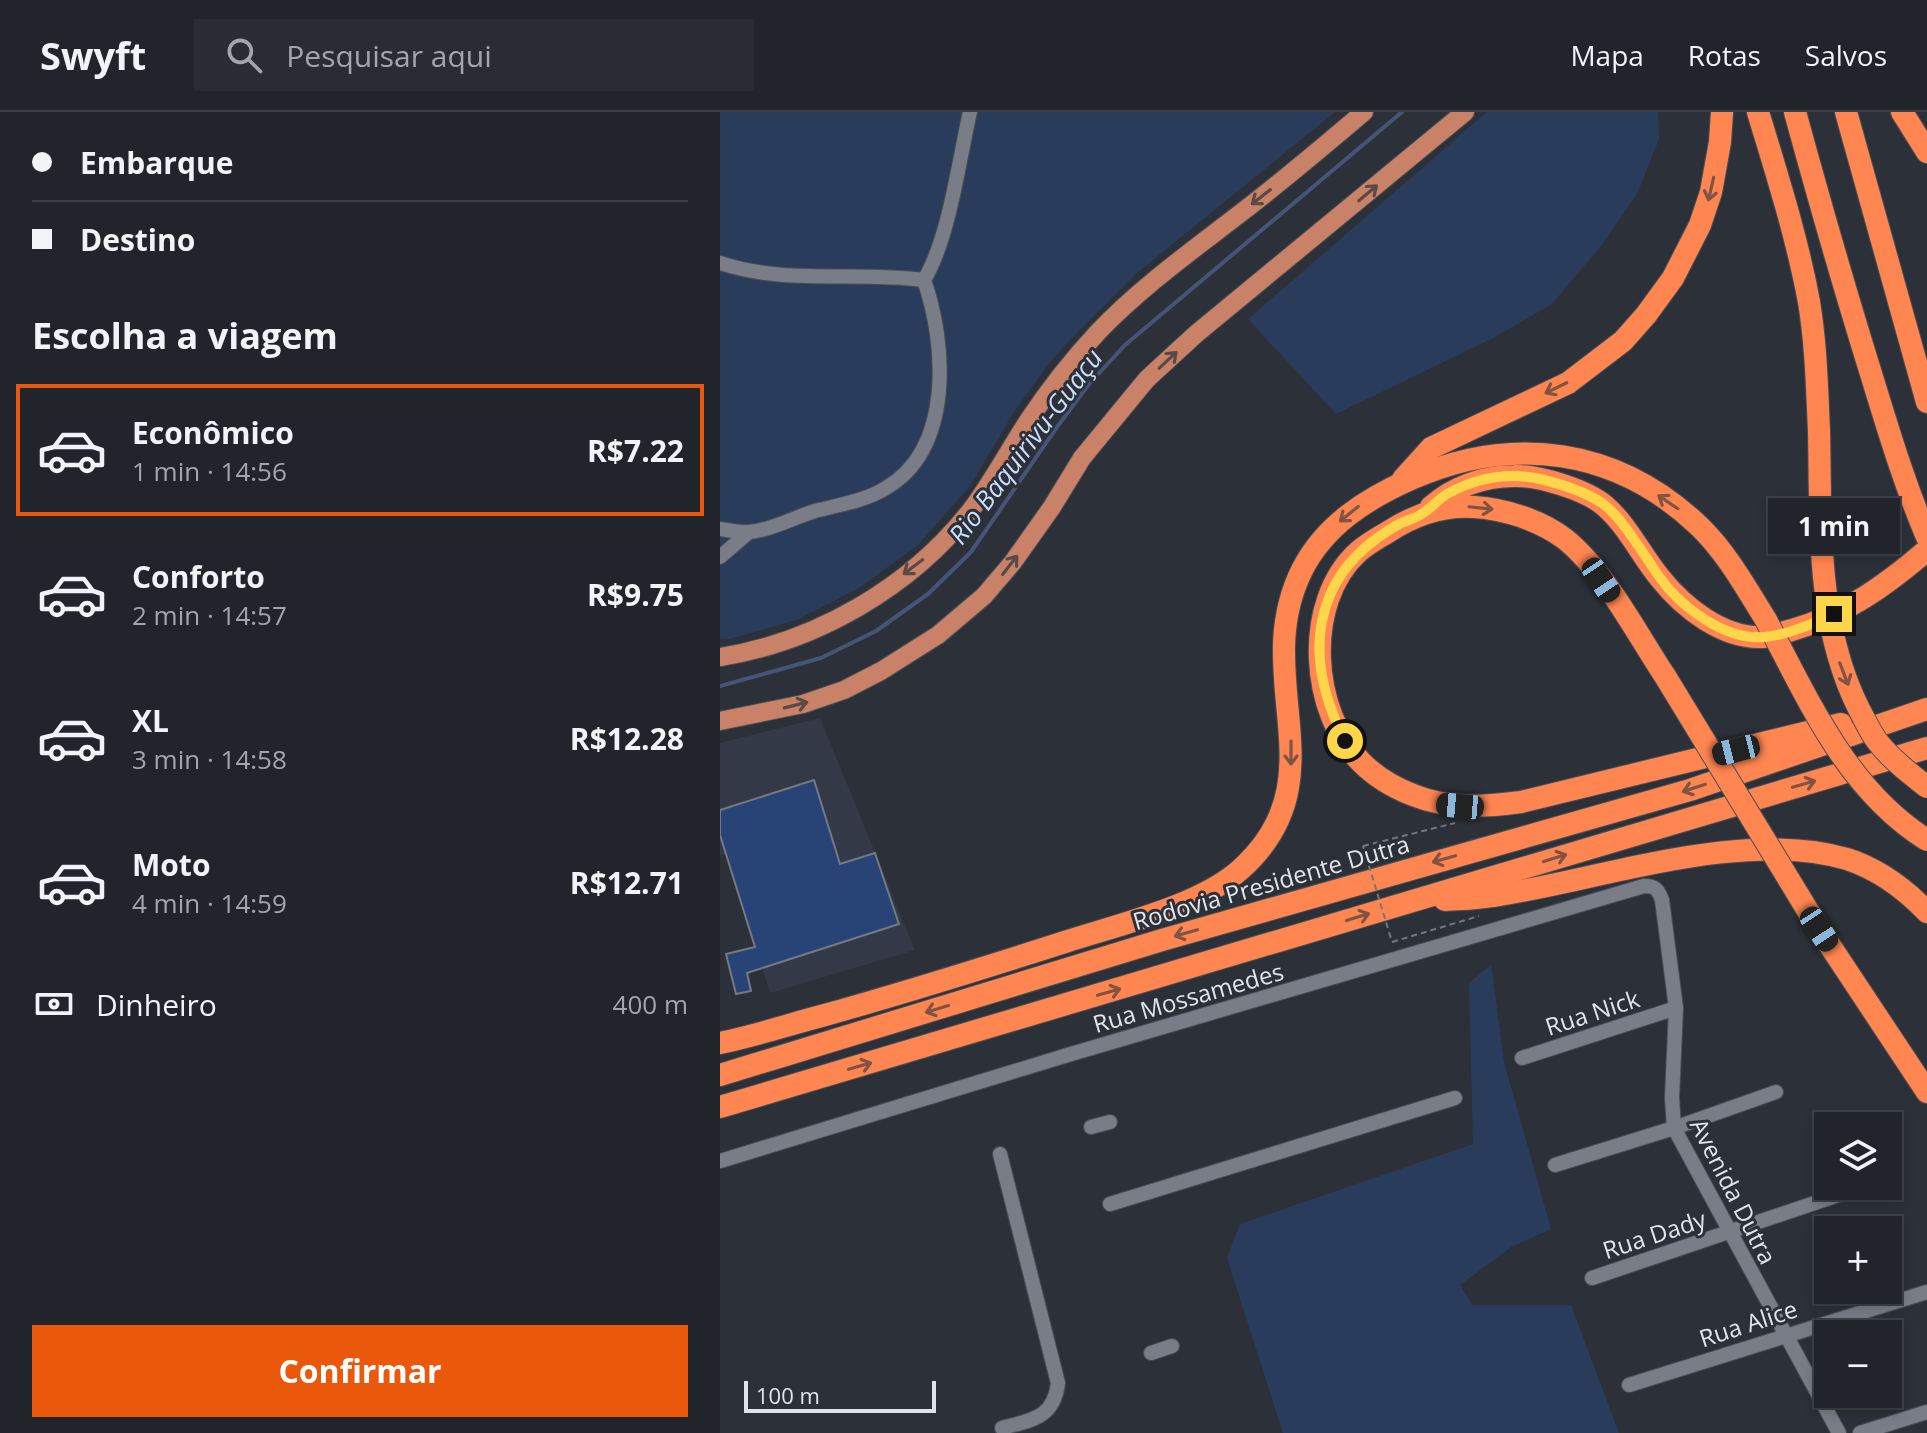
<!DOCTYPE html>
<html lang="pt">
<head>
<meta charset="utf-8">
<style>
  :root { --surface:#21252b; --page:#292d33; --text:#f1f3f6; --muted:#a2a5a9; --line:#3e4247; --accent:#ea580c }
  body { margin:0; font-family:"Open Sans",sans-serif; background:var(--page); color:var(--text); height:100vh; display:flex; flex-direction:column; font-size:30px; white-space:nowrap }
  * { box-sizing:border-box; margin:0 }
  p { font-size:26px; color:var(--muted) }
  .icon { flex:none; width:44px; height:44px; fill:none; stroke:currentColor; stroke-width:2; stroke-linecap:round; stroke-linejoin:round }
  .map { position:relative; flex:1; overflow:hidden }
  .drawer { display:flex; flex-direction:column; background:var(--surface); width:720px }
  .drawer>* { flex:none }
  .banner { display:grid; align-content:center; height:176px; padding:0 32px; background:var(--surface) }
  .fabs { position:absolute; left:1094px; top:1000px; display:grid; gap:16px }
  .fabs a { display:grid; place-items:center; width:88px; height:88px; border-radius:0px; background:var(--surface); box-shadow:0 4px 12px #0003,0 0 0 2px var(--line); font-size:40px }
  .scale { position:absolute; left:24px; bottom:20px; width:192px; box-sizing:border-box; padding-left:8px; border:4px solid #e1e4ea; border-top:0; font-size:22px; line-height:28px; white-space:nowrap; color:#e1e4ea; -webkit-text-stroke:6px #2c3139; paint-order:stroke }
  .end { position:absolute; width:36px; height:36px; margin:-18px; border:10px solid #ffd54a; background:#111; box-shadow:0 0 0 4px #111 }
  .from { border-radius:50% }
  .bubble { position:absolute; height:56px; border-radius:0px; background:var(--surface); box-shadow:0 4px 12px #0003,0 0 0 2px var(--line); font-size:26px; font-weight:700; line-height:56px; text-align:center }
  .car { position:absolute; width:24px; height:48px; margin:-24px -12px; border-radius:10px; box-shadow:0 0 6px 2px #0007; background:linear-gradient(#222 24%,#8ab4d8 0 40%,#222 0 76%,#8ab4d8 0 86%,#222 0) }
  .banner b { display:flex; align-items:center; gap:28px; height:76px; font-size:30px }
  .banner b+b { border-top:2px solid var(--line) }
  .banner i { width:20px; height:20px; background:var(--text) }
  ul { padding:0; list-style:none }
  li { display:flex; align-items:center; gap:24px; height:132px; margin:0 16px 12px; padding:0 16px; border:4px solid transparent; border-radius:0px }
  li div { flex:1 }
  li b { display:block; font-size:30px }
  li em { font-style:normal; font-weight:700 }
  li.active { border-color:var(--accent) }
  li>.icon { width:72px; height:72px; stroke-width:1.5 }
  h2 { padding:0 32px; font-size:36px; line-height:96px }
  .pay { display:flex; align-items:center; gap:20px; height:88px; padding:0 32px; font-size:30px }
  .pay p { margin-inline-start:auto }
  .action { display:flex; gap:16px; margin-top:auto; padding:16px 32px }
  .action a { flex:1; height:92px; border-radius:0px; background:var(--accent); color:#fff; font-size:32px; font-weight:700; line-height:92px; text-align:center }
  header { display:flex; align-items:center; gap:48px; box-sizing:border-box; height:112px; padding:0 40px; background:var(--surface); border-bottom:2px solid var(--line) }
  header strong { font-size:38px }
  nav { display:flex; gap:44px; margin-inline-start:auto; font-size:28px }
  .search { width:560px; height:72px; background:var(--page); display:flex; align-items:center; gap:20px; box-sizing:border-box; padding:0 28px; border-radius:0px; color:var(--muted); font-size:30px }
  main { display:flex; flex:1; min-height:0 }
  .map>svg:first-child { display:block }
  .built { fill:#333947 }
  .green { fill:#2a3c5b }
  .lines { fill:none; stroke-linecap:round; stroke-linejoin:round }
  .stream { stroke:#455477; stroke-width:4 }
  .building { fill:#284477; stroke:#747983; stroke-width:2 }
  .minor-casing { stroke:#4a4e55; stroke-width:16 }
  .major-casing { stroke:#4a4e55; stroke-width:20 }
  .highway-casing { stroke:#4a4e55; stroke-width:24 }
  .path { stroke:#72777e; stroke-width:2; stroke-dasharray:6 4; stroke-linecap:butt }
  .minor { stroke:#787d87; stroke-width:14 }
  .major { stroke:#c98267; stroke-width:18 }
  .highway { stroke:#ff8551; stroke-width:22 }
  .highway-bridge-casing { stroke:#4a4e55; stroke-width:24; stroke-linecap:butt }
  .path-bridge { stroke:#72777e; stroke-width:2; stroke-dasharray:6 4; stroke-linecap:butt }
  .highway-bridge { stroke:#ff8551; stroke-width:22 }
  .oneway { stroke:#805343 }
  .oneway2 { stroke:#5b4947 }
  .route { stroke:#ffd54a; stroke-width:10 }
  .labels { text-anchor:middle; dominant-baseline:central; stroke-width:6; stroke-linejoin:round; paint-order:stroke }
  .street-label { font-size:24px; fill:#e1e4ea; stroke:#2c3139 }
  .water-label { font-size:26px; font-style:italic; fill:#caddfe; stroke:#2c3139 }
</style>
</head>
<body>
<header>
<strong>Swyft</strong>
<div class="search"><svg class="icon" aria-label="search" viewBox="0 0 24 24"><circle cx="10" cy="10" r="6"/><path d="M15 15l6 6"/></svg>Pesquisar aqui</div>
<nav><a>Mapa</a><a>Rotas</a><a>Salvos</a></nav>
</header>
<main>
<section class="drawer">
<div class="banner">
<b><i class="from"></i>Embarque</b>
<b><i></i>Destino</b>
</div>
<h2>Escolha a viagem</h2>
<ul>
<li class="active"><svg class="icon" aria-label="car" viewBox="0 0 24 24"><path d="M5 17H2v-5l4-1 3-4h7l3 4 3 1v5h-3M9 17h6M6 11h13"/><circle cx="7" cy="17" r="2"/><circle cx="17" cy="17" r="2"/></svg><div><b>Econômico</b><p>1 min · 14:56</p></div><em>R$7.22</em></li>
<li><svg class="icon" aria-label="car" viewBox="0 0 24 24"><path d="M5 17H2v-5l4-1 3-4h7l3 4 3 1v5h-3M9 17h6M6 11h13"/><circle cx="7" cy="17" r="2"/><circle cx="17" cy="17" r="2"/></svg><div><b>Conforto</b><p>2 min · 14:57</p></div><em>R$9.75</em></li>
<li><svg class="icon" aria-label="car" viewBox="0 0 24 24"><path d="M5 17H2v-5l4-1 3-4h7l3 4 3 1v5h-3M9 17h6M6 11h13"/><circle cx="7" cy="17" r="2"/><circle cx="17" cy="17" r="2"/></svg><div><b>XL</b><p>3 min · 14:58</p></div><em>R$12.28</em></li>
<li><svg class="icon" aria-label="car" viewBox="0 0 24 24"><path d="M5 17H2v-5l4-1 3-4h7l3 4 3 1v5h-3M9 17h6M6 11h13"/><circle cx="7" cy="17" r="2"/><circle cx="17" cy="17" r="2"/></svg><div><b>Moto</b><p>4 min · 14:59</p></div><em>R$12.71</em></li>
</ul>
<div class="pay"><svg class="icon" aria-label="cash" viewBox="0 0 24 24"><path d="M3 7h18v10H3z"/><circle cx="12" cy="12" r="2"/></svg>Dinheiro<p>400 m</p></div>
<div class="action"><a>Confirmar</a></div>
</section>
<div class="map">
<svg width="1207" height="1321" viewBox="0 0 1207 1321">
  <rect width="100%" height="100%" fill="#2c3139"/>
  <path class="built" d="M100 606 195 838 50 881 6 743H0V631Z"/>
  <g class="green">
    <path d="M0 0H615L417 161 348 230 326 255 294 300 250 374 198 433 139 476 76 508 10 527H0Z"/>
    <path d="M767 0H938L939 27 917 82 880 135 832 192 773 226 616 302 528 207Z"/>
    <path d="M771 852 784 950 831 1117 791 1135 740 1173 752 1193H851L899 1321H563L507 1146 520 1112 753 1032 749 871Z"/>
  </g>
  <g class="lines">
    <path class="stream" d="M0 574 101 546 156 519 208 482 251 440 337 315 369 272 405 233 682 0"/>
  </g>
  <path class="building" d="M94 668 120 752 155 741 179 812 27 861 31 879 16 882 6 842 35 835 0 723V698Z"/>
  <g class="lines">
    <defs>
      <g id="minor">
        <path d="M0 151C65 173 137 159 204 168"/>
        <path d="M0 417C8 418 16 420 24 420 45 421 75 405 95 399 118 393 145 389 166 376 234 336 226 231 204 168 229 127 239 48 250 0"/>
        <path d="M0 445 28 421"/>
        <path d="M802 946 956 896"/>
        <path d="M371 1015 390 1010"/>
        <path d="M280 1042 338 1271C334 1306 312 1308 282 1316"/>
        <path d="M0 1049 351 942 924 774C935 774 938 777 942 788L956 896 952 986 954 1016 1119 1321"/>
        <path d="M835 1053 954 1016 1056 980"/>
        <path d="M1168 1066 1174 1064"/>
        <path d="M390 1092 735 986"/>
        <path d="M872 1166 1145 1074"/>
        <path d="M431 1241 452 1234"/>
        <path d="M909 1273 1207 1180"/>
        <path d="M1140 1321 1207 1300"/>
      </g>
      <g id="major">
        <path d="M0 545C96 530 191 475 251 398 273 369 290 336 310 306 330 276 353 247 378 220 421 175 473 138 522 100 564 68 604 34 644 0"/>
        <path d="M0 609 83 592 124 578 161 559 218 523 264 484 293 450 332 395 362 346 427 267 476 222 745 0"/>
      </g>
      <g id="highway">
        <path d="M1038 0C1057 63 1077 125 1089 190 1096 232 1097 276 1099 319"/>
        <path d="M1075 0C1098 84 1122 168 1148 252 1166 310 1183 369 1207 425"/>
        <path d="M1126 0 1207 290"/>
        <path d="M1182 0 1207 40"/>
        <path d="M683 367 711 336 848 271 903 229 926 203 953 166 980 113 991 80 1000 30 1002 0"/>
        <path d="M711 395C733 375 764 364 794 364 818 363 867 378 885 394 908 414 921 443 940 466 964 496 1003 527 1043 525 1052 525 1063 520 1072 518 1125 503 1166 473 1207 438"/>
        <path d="M945 564C917 522 884 458 845 427 820 408 785 397 754 395 723 393 694 403 668 420 658 426 647 432 638 440 583 490 590 601 642 651 655 664 675 676 693 683 728 697 764 695 801 690L1121 612"/>
        <path d="M725 788C741 787 757 787 773 784 880 768 1021 716 1127 747 1158 757 1185 777 1207 800"/>
        <path d="M1099 817 1207 980"/>
        <path d="M0 931C35 924 70 912 105 903 187 880 267 855 348 829 398 813 482 793 521 757 622 666 528 566 582 458 605 413 646 387 691 367 793 322 897 336 979 414 1007 441 1026 476 1046 508"/>
        <path d="M0 963 442 828 970 678 1207 597"/>
        <path d="M0 995 1207 636"/>
      </g>
    </defs>
    <use href="#minor" class="minor-casing"/>
    <use href="#major" class="major-casing"/>
    <use href="#highway" class="highway-casing"/>
    <g class="path">
      <path d="M643 734 735 711"/>
      <path d="M672 830 759 804"/>
    </g>
    <use href="#minor" class="minor"/>
    <use href="#major" class="major"/>
    <use href="#highway" class="highway"/>
    <defs>
      <g id="highway-bridge">
        <path d="M1099 319C1101 412 1096 512 1139 597 1145 608 1150 620 1157 629 1171 647 1189 661 1207 675"/>
        <path d="M1046 508C1089 589 1127 678 1207 728"/>
        <path d="M945 564 1099 817"/>
      </g>
    </defs>
    <use href="#highway-bridge" class="highway-bridge-casing"/>
    <path class="path-bridge" d="M643 734 672 830"/>
    <use href="#highway-bridge" class="highway-bridge"/>
  </g>
  <defs><path id="oneway-shaft" d="M-6 0H5M1.5-3L5.5 0L1.5 3" fill="none" stroke-width="1.6" stroke-linecap="round" stroke-linejoin="round" transform="scale(2)"/></defs>
  <g class="oneway">
    <use href="#oneway-shaft" transform="translate(991 77) rotate(103)"/>
    <use href="#oneway-shaft" transform="translate(836 276) rotate(154)"/>
    <use href="#oneway-shaft" transform="translate(948 390) rotate(-146)"/>
    <use href="#oneway-shaft" transform="translate(761 396) rotate(6)"/>
    <use href="#oneway-shaft" transform="translate(629 402) rotate(141)"/>
    <use href="#oneway-shaft" transform="translate(1124 562) rotate(69)"/>
    <use href="#oneway-shaft" transform="translate(571 641) rotate(90)"/>
    <use href="#oneway-shaft" transform="translate(1084 672) rotate(-16)"/>
    <use href="#oneway-shaft" transform="translate(974 676) rotate(162)"/>
    <use href="#oneway-shaft" transform="translate(835 746) rotate(-17)"/>
    <use href="#oneway-shaft" transform="translate(724 747) rotate(164)"/>
    <use href="#oneway-shaft" transform="translate(638 805) rotate(-17)"/>
    <use href="#oneway-shaft" transform="translate(466 821) rotate(164)"/>
    <use href="#oneway-shaft" transform="translate(389 880) rotate(-16)"/>
    <use href="#oneway-shaft" transform="translate(217 897) rotate(163)"/>
    <use href="#oneway-shaft" transform="translate(140 954) rotate(-16)"/>
  </g>
  <g class="oneway2">
    <use href="#oneway-shaft" transform="translate(648 81) rotate(-40)"/>
    <use href="#oneway-shaft" transform="translate(541 85) rotate(142)"/>
    <use href="#oneway-shaft" transform="translate(448 248) rotate(-43)"/>
    <use href="#oneway-shaft" transform="translate(290 453) rotate(-52)"/>
    <use href="#oneway-shaft" transform="translate(193 455) rotate(143)"/>
    <use href="#oneway-shaft" transform="translate(76 593) rotate(-14)"/>
  </g>
  <g class="lines">
    <path class="route" d="M625 629C602 583 589 533 610 483 624 450 650 428 681 411 688 408 697 406 703 401 712 396 718 387 727 382 756 366 788 360 820 367 841 372 864 379 882 391 902 405 924 443 938 463 959 494 1005 529 1045 525 1068 523 1093 512 1114 502"/>
  </g>
  <g class="labels">
    <g class="street-label">
      <text transform="translate(551 770) rotate(-16)">Rodovia Presidente Dutra</text>
      <text transform="translate(468 885) rotate(-16)">Rua Mossamedes</text>
      <text transform="translate(872 900) rotate(-18)">Rua Nick</text>
      <text transform="translate(1014 1079) rotate(63)">Avenida Dutra</text>
      <text transform="translate(934 1122) rotate(-18)">Rua Dady</text>
      <text transform="translate(1028 1211) rotate(-18)">Rua Alice</text>
    </g>
    <g class="water-label">
      <text transform="translate(305 334) rotate(-53)">Rio Baquirivu-Guaçu</text>
    </g>
  </g>
</svg>
<div class="fabs">
<a><svg class="icon" aria-label="layers" viewBox="0 0 24 24"><path d="M12 4l9 5-9 5-9-5zM3 14l9 5 9-5"/></svg></a>
<a>+</a>
<a>−</a>
</div>
<div class="scale">100 m</div>
<i class="end from" style="left:625px;top:629px"></i>
<i class="end" style="left:1114px;top:502px"></i>
<div class="bubble" style="left:1048px;top:386px;width:132px">1 min</div>
<i class="car" style="left:881px;top:468px;rotate:146deg"></i>
<i class="car" style="left:1016px;top:638px;rotate:256deg"></i>
<i class="car" style="left:740px;top:694px;rotate:275deg"></i>
<i class="car" style="left:1099px;top:817px;rotate:147deg"></i>
</div>
</main>
</body>
</html>
